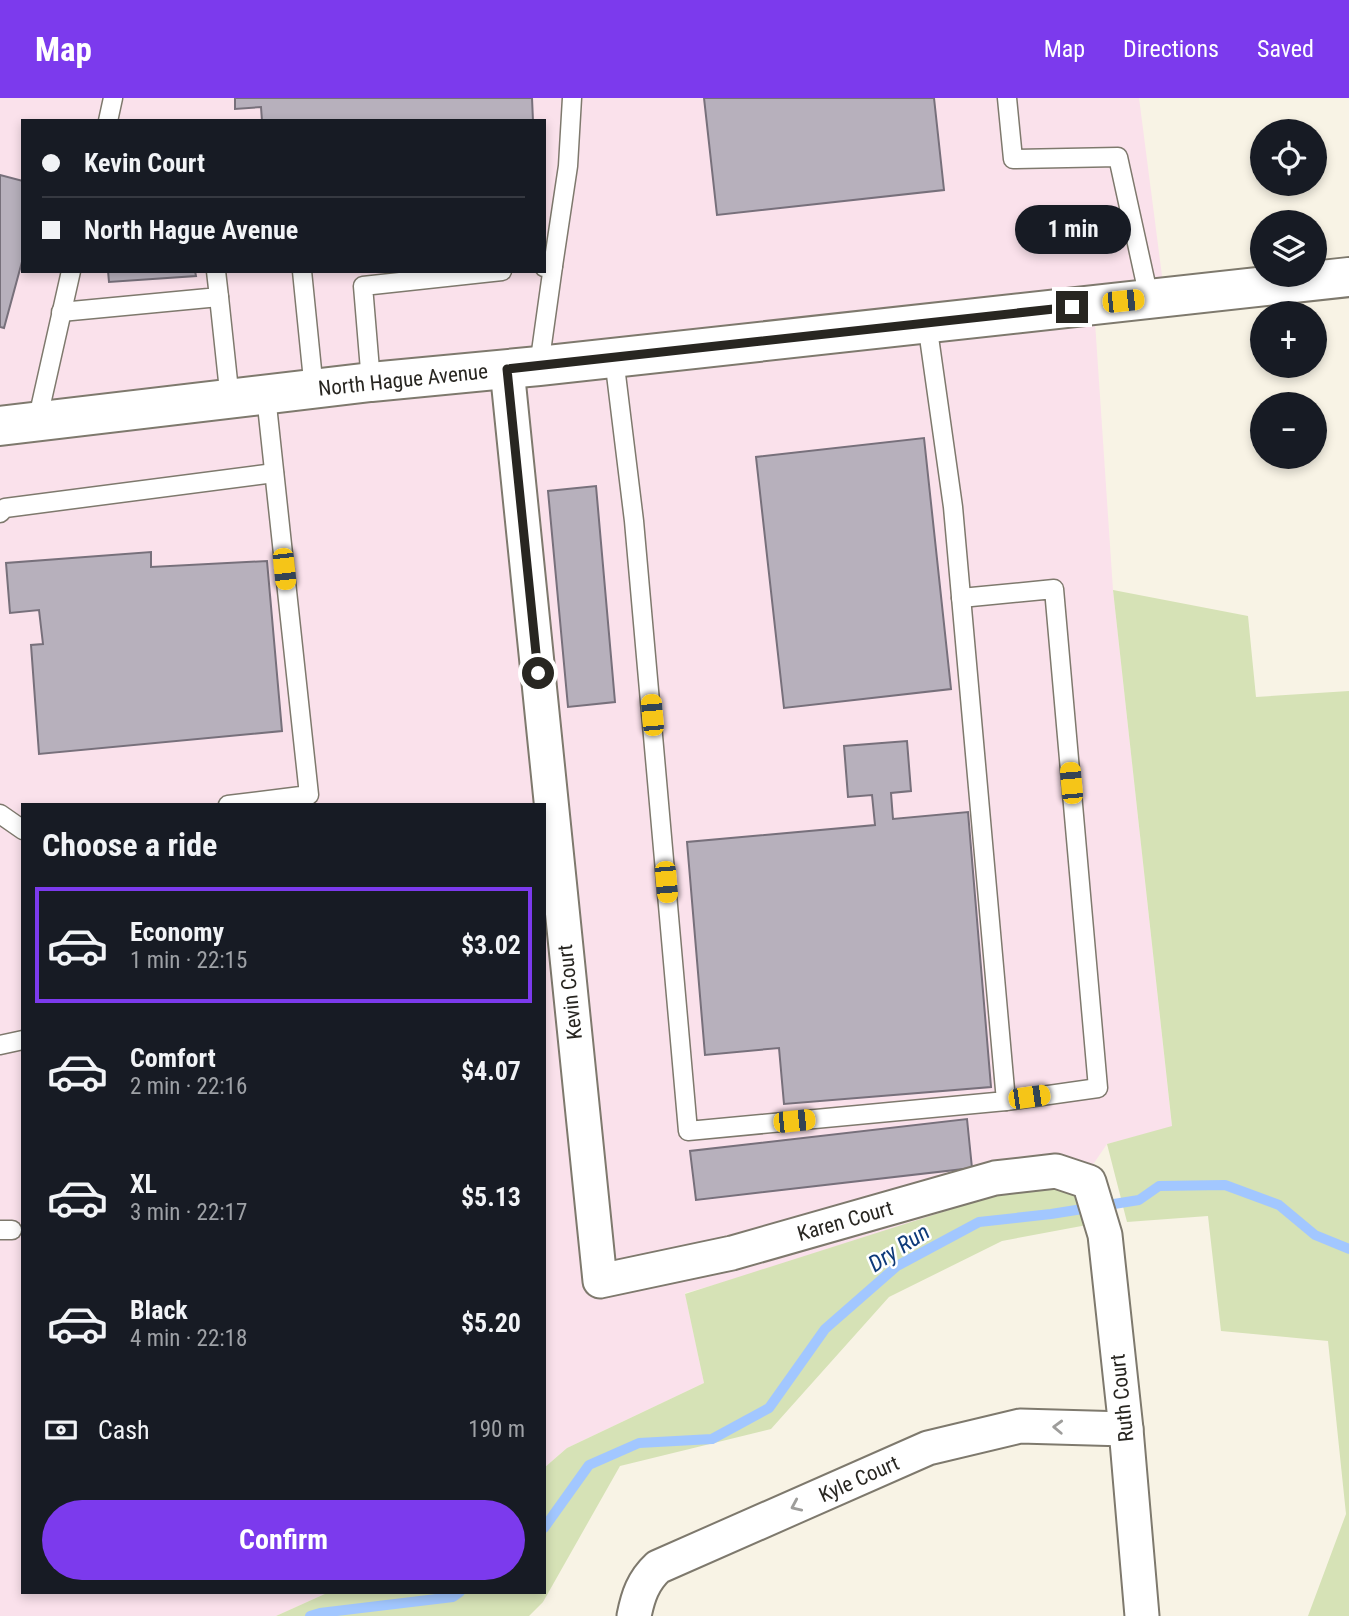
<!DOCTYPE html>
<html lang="en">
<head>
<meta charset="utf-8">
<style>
  :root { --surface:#171b24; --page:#20242c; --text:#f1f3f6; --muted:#9ea1a6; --line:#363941; --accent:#7c3aed }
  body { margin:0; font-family:"Roboto Condensed",sans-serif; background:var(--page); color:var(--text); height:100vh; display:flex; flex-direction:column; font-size:26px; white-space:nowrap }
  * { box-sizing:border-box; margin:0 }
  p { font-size:23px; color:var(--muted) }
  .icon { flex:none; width:38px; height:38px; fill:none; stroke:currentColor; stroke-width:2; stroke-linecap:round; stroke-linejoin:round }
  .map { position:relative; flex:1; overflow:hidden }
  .sheet { position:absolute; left:21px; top:705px; width:525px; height:791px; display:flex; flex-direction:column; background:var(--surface); border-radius:0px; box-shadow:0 4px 10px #0003 }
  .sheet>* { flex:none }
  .top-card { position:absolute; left:21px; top:21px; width:525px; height:154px; border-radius:0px; box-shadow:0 4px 10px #0003; display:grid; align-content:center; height:154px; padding:0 21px; background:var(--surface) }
  .controls { position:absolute; left:1250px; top:21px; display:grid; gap:14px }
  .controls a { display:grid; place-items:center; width:77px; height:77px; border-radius:50%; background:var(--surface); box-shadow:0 4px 10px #0003; font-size:35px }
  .end { position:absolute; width:32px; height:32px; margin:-16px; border:9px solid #282621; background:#fff; box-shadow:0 0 0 4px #fff }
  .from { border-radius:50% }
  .bubble { position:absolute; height:49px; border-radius:24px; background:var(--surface); box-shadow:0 4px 10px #0003; font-size:23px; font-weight:700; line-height:49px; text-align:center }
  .car { position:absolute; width:21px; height:42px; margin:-21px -10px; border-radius:9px; box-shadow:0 0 5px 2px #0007; background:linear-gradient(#f5c518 24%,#345 0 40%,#f5c518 0 76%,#345 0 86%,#f5c518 0) }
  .top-card b { display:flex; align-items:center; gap:24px; height:66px; font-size:26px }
  .top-card b+b { border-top:2px solid var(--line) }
  .top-card i { width:18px; height:18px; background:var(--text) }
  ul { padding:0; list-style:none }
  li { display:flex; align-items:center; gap:21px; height:116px; margin:0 14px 10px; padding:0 7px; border:4px solid transparent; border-radius:0px }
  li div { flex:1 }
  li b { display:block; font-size:26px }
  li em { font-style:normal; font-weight:700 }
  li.current { border-color:var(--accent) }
  li>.icon { width:63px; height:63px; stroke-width:1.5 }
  h2 { padding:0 21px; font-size:32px; line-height:84px }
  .pay { display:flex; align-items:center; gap:18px; height:77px; padding:0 21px; font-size:26px }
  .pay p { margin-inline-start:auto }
  .action { display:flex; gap:14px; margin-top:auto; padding:14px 21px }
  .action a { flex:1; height:80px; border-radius:42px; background:var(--accent); color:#fff; font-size:28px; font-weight:700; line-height:80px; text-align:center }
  header { display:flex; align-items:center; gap:42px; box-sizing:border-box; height:98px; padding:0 35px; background:var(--accent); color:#fff }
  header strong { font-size:33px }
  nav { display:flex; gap:38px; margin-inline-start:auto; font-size:24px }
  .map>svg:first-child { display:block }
  .industrial { fill:#fae1eb; fill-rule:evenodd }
  .green { fill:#d6e2b6 }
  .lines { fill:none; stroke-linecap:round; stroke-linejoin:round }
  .stream { stroke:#a2c7ff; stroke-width:10 }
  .building { fill:#b7b0bc; stroke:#77707b; stroke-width:2 }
  .lane-casing { stroke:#7e796d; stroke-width:21 }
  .street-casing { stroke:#7e796d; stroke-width:37 }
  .secondary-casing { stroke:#7e796d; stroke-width:42 }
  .lane { stroke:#fff; stroke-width:18 }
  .street { stroke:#fff; stroke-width:33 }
  .secondary { stroke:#fff; stroke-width:38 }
  .oneway { stroke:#9e9d9b }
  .route { stroke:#282621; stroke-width:9 }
  .labels { text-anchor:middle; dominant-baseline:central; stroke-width:5; stroke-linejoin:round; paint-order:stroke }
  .street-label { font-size:21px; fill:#282621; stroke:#fff }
  .water-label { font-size:23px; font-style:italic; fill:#0e3a79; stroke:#fff }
</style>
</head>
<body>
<header>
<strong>Map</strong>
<nav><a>Map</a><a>Directions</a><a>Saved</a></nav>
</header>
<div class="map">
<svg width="1349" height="1518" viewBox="0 0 1349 1518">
  <rect width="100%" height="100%" fill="#f8f3e5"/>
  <path class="industrial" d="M0 0H1139L1165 201 1094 209 1113 492 1172 1029 1107 1046 1079 1087 685 1195 704 1285 567 1350 544 1370V707H23V1494L327 1495 276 1518H0ZM23 23H544V173H23Z"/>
  <g class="green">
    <path d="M1113 492 1248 518 1256 599 1349 593V1518H1308L1346 1416 1328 1243 1221 1233 1208 1118 1127 1124 1107 1046 1172 1028Z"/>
    <path d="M1079 1087 1087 1127 1002 1143 889 1199 771 1331 620 1368 543 1504 529 1518H276L327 1495 544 1494V1370L567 1350 704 1285 685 1196 1005 1094Z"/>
  </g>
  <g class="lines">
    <g class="stream">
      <path d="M544 1430 589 1367 639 1345 712 1341 769 1310 825 1231 897 1168 979 1124 1051 1116 1139 1102 1159 1088 1225 1087 1279 1107 1315 1137 1349 1151"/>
      <path d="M310 1518 320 1515 453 1499 460 1494"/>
    </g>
  </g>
  <g class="building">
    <path d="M235 0H532L533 23H262L261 9 235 11Z"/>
    <path d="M704 0H934L944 92 717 117Z"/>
    <path d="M0 77 23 83V160L4 230 0 229Z"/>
    <path d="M108 173H195L196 178 109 184Z"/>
    <path d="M924 340 951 591 784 610 756 359Z"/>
    <path d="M596 388 615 604 568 609 548 393Z"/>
    <path d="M151 454V469L267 463 282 633 39 656 31 547 43 546 39 512 10 515 6 465Z"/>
    <path d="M907 643 911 693 891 695 893 721 968 714 991 989 784 1006 779 950 705 957 687 744 875 727 872 697 848 699 844 648Z"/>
    <path d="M967 1021 972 1070 696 1102 690 1053Z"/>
  </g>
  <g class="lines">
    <defs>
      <g id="lane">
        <path d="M1007 0 1013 61 1118 59 1149 200"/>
        <path d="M108 23 113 0"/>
        <path d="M544 169 553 168 568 68 572 0"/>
        <path d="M302 173 314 292"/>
        <path d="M219 199 230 302"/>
        <path d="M61 214 219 199 216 173"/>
        <path d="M614 260 634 423 688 1033 1006 1003 953 409 927 225"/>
        <path d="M539 268 553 168"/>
        <path d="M371 284 363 188 502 173"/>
        <path d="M37 324 71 173"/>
        <path d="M0 415 5 410 274 375"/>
        <path d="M961 500 1054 491 1098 990 1006 1003"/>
        <path d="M228 707 309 697 266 298"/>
        <path d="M0 716 23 732"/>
        <path d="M0 947 23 942"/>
        <path d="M0 1132H12"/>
      </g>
      <g id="street">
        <path d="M507 271 600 1183 732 1155 995 1080 1056 1073 1089 1084 1105 1137 1126 1331 1142 1518"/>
        <path d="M634 1518C638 1498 643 1483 658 1469L928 1350 1020 1328 1126 1331"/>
      </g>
      <path id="secondary" d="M0 328 371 284 539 268 1349 179"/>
    </defs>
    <use href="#lane" class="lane-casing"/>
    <use href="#street" class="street-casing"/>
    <use href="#secondary" class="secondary-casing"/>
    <use href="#lane" class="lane"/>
    <use href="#street" class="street"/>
    <use href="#secondary" class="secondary"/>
  </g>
  <defs><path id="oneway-chevron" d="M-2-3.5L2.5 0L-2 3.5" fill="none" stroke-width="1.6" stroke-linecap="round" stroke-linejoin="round" transform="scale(1.75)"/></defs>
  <g class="oneway">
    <use href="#oneway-chevron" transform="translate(1058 1329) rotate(-178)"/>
    <use href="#oneway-chevron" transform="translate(796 1408) rotate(156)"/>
  </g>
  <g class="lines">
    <path class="route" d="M538 575 507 271 1072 209"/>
  </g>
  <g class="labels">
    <g class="street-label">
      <text transform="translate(403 282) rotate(-6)">North Hague Avenue</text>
      <text transform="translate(570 894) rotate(-96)">Kevin Court</text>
      <text transform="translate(845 1123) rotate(-16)">Karen Court</text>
      <text transform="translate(1122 1300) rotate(-96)">Ruth Court</text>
      <text transform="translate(859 1381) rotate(-24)">Kyle Court</text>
    </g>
    <g class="water-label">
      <text transform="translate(899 1150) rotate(-33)">Dry Run</text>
    </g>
  </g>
</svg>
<div class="controls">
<a><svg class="icon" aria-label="locate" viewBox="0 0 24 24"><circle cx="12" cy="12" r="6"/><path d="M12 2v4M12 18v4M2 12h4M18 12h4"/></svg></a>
<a><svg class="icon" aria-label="layers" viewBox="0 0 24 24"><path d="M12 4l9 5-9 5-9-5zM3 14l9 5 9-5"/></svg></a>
<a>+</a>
<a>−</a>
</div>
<i class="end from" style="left:538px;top:575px"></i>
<i class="end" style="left:1072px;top:209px"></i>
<div class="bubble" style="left:1015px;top:107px;width:116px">1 min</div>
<i class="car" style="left:1123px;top:203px;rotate:84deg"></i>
<i class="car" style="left:284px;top:471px;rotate:174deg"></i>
<i class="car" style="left:652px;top:617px;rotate:355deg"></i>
<i class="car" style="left:1071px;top:685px;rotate:355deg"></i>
<i class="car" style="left:666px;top:784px;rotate:175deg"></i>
<i class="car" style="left:1029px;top:999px;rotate:82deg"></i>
<i class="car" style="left:794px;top:1023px;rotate:84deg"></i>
<div class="top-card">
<b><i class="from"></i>Kevin Court</b>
<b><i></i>North Hague Avenue</b>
</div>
<section class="sheet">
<h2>Choose a ride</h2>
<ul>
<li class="current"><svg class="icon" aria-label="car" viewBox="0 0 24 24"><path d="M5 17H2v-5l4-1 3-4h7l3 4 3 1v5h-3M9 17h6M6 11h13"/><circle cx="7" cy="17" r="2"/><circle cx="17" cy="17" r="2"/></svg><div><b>Economy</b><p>1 min · 22:15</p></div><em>$3.02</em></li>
<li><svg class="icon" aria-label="car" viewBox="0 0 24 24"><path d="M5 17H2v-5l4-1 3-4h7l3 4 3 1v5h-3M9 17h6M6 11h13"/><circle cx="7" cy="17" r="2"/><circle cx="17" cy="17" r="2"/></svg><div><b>Comfort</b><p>2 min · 22:16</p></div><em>$4.07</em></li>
<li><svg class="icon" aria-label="car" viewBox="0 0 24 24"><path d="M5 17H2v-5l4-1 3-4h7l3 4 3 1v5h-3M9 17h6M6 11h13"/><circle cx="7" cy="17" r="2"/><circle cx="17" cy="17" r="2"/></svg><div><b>XL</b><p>3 min · 22:17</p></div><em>$5.13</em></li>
<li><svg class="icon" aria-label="car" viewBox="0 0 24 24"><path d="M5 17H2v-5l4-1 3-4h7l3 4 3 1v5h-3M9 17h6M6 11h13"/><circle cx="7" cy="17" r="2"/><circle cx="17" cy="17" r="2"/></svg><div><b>Black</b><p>4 min · 22:18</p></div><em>$5.20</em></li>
</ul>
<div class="pay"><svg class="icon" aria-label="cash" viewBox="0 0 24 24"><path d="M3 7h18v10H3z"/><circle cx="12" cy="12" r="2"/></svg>Cash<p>190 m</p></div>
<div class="action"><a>Confirm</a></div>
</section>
</div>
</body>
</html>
